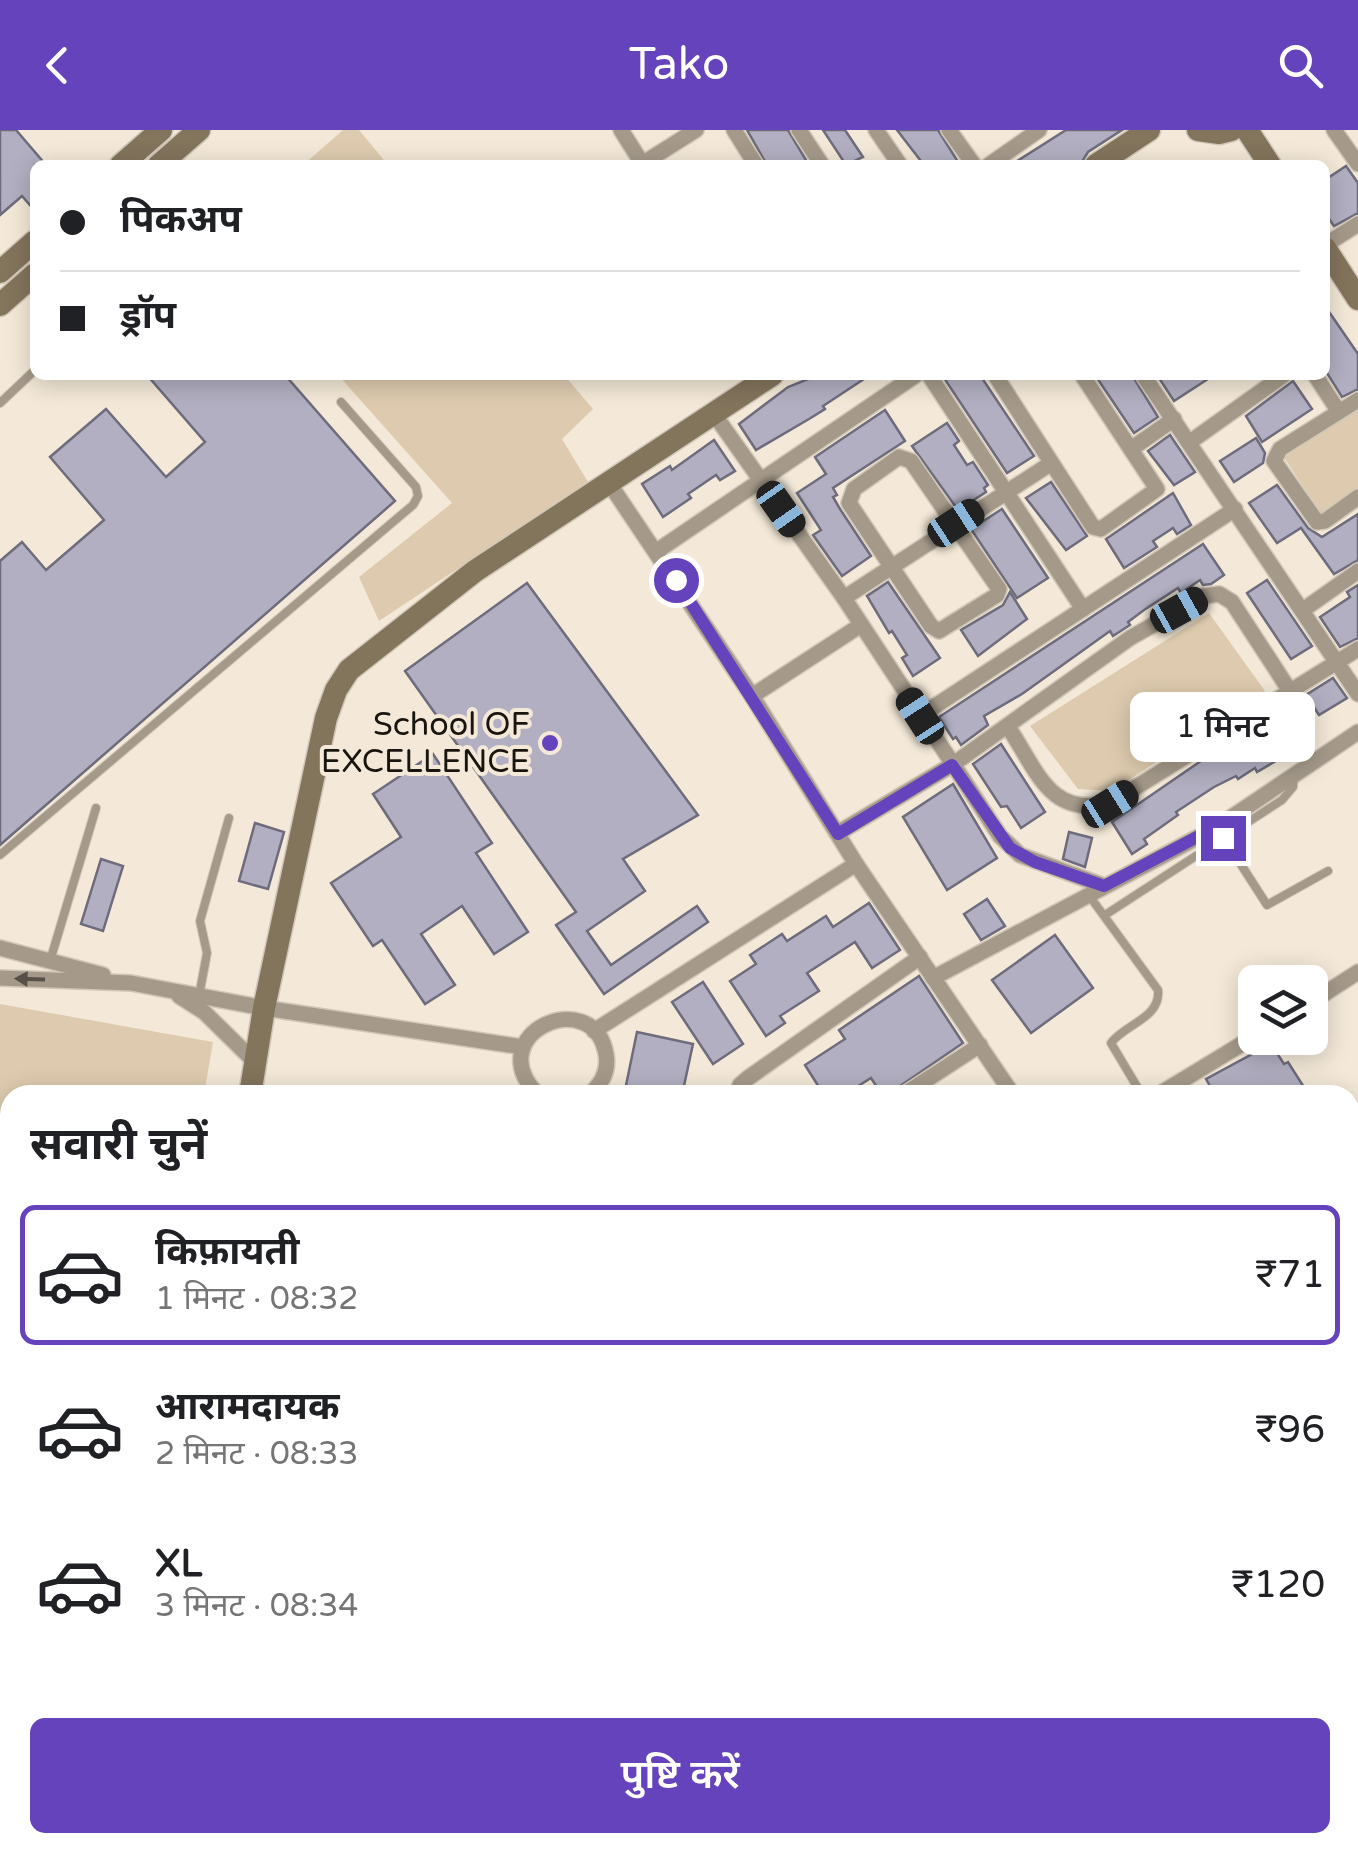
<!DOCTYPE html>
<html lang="hi">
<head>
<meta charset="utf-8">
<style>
  :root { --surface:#fff; --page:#f2f2f2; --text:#202124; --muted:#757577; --line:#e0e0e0; --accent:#6543bc }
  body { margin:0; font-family:"Varela Round","Noto Sans Devanagari",sans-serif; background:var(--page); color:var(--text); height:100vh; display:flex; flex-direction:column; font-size:38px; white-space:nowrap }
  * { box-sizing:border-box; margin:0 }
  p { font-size:32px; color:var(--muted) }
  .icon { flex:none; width:55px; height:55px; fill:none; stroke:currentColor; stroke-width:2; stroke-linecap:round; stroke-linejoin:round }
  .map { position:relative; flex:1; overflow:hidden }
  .drawer { position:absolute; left:0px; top:955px; width:1360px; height:768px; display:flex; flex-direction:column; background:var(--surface); border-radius:30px 30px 0 0; box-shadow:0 5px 25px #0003 }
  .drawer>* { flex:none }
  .banner { position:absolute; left:30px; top:30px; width:1300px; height:220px; border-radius:15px; box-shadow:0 5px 25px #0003; display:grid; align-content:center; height:220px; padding:0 30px; background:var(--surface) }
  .controls { position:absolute; left:1238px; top:835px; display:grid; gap:20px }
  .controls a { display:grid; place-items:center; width:90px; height:90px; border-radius:15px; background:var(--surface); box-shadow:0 5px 25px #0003; font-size:50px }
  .end { position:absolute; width:45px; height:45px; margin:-22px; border:12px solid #6543bc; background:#fff; box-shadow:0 0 0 5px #fff }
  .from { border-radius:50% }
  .bubble { position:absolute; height:70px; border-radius:15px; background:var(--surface); box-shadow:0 5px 25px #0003; font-size:32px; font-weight:600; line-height:70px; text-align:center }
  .car { position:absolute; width:30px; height:60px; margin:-30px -15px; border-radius:12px; box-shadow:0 0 8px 2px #0007; background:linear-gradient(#222 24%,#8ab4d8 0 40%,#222 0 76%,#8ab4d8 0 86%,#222 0) }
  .banner b { display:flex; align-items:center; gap:35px; height:95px; font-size:38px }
  .banner b+b { border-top:2px solid var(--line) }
  .banner i { width:25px; height:25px; background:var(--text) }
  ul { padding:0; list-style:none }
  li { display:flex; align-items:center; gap:30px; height:140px; margin:0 20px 15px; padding:0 10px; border:5px solid transparent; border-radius:15px }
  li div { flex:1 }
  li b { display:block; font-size:38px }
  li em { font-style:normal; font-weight:600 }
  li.on { border-color:var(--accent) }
  li>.icon { width:90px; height:90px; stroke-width:1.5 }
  h2 { padding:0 30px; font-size:45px; line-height:120px }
  .button { display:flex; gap:20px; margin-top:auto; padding:20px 30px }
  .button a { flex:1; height:115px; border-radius:15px; background:var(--accent); color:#fff; font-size:40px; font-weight:600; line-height:115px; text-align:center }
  header { display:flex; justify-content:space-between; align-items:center; height:130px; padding:0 30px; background:var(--accent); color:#fff; font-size:45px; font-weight:600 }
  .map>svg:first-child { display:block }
  .green { fill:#decbaf }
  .building { fill:#b1afc1; stroke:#6e6c7c; stroke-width:2.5 }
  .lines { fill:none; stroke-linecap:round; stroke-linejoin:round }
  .lane-casing { stroke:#d1c7b8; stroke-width:10 }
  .street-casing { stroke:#d1c7b8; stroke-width:18 }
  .secondary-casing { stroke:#d1c7b8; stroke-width:25 }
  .lane { stroke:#a59a8a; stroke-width:8 }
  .street { stroke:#a59a8a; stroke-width:15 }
  .secondary { stroke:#83745c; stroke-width:22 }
  .oneway { fill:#575046 }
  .route { stroke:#6543bc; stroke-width:12 }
  .poi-dot { fill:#6543bc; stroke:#f4e9d8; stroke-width:4 }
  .labels { text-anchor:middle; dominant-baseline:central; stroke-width:8; stroke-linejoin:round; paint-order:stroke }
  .poi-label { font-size:32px; fill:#18140e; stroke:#f4e9d8; text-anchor:end }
</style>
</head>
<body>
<header><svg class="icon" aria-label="back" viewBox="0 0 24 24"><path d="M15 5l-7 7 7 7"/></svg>Tako<svg class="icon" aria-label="search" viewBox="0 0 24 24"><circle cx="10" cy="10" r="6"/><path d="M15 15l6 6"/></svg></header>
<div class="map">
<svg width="1358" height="1721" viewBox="0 0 1358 1721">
  <rect width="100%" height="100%" fill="#f4e9d8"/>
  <g class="green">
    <path d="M343 0H359L388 35H303Z"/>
    <path d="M338 245H564L593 279 562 309 588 352 379 491 359 447 452 373Z"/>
    <path d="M1358 277V360L1322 385 1283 326Z"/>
    <path d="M1209 483 1265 561 1112 661 1078 659 1030 596Z"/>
    <path d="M0 874 213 912 204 965H10V1712L81 1713 71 1721H0Z"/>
  </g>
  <g class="building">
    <path d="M0 0H16L46 35H35V81L22 66 0 85Z"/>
    <path d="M747 0H788L809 35H767Z"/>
    <path d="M823 0H845L863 27 846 35Z"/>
    <path d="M897 0H938L960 35H924Z"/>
    <path d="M1066 0H1122L1088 22 1080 35H1011Z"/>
    <path d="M1346 36 1358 53V83L1334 96 1325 83V50Z"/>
    <path d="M1325 176 1358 224V259L1342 267 1325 240Z"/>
    <path d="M147 245H285L395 371 0 715V431L22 412 46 440 104 390 50 327 106 279 166 347 205 312Z"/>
    <path d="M818 245H870L823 276 825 279 809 289 756 320 739 294 788 257Z"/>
    <path d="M942 245H980L1034 326 1007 343Z"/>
    <path d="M1095 245H1132L1158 287 1134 303Z"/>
    <path d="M1157 245H1214L1174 271Z"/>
    <path d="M1293 251 1312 279 1262 312 1246 286Z"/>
    <path d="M885 280 905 311 833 358 837 365 833 367 840 379 871 426 842 446 813 405 821 400 797 363 826 344 815 327Z"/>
    <path d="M947 293 959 311 954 315 967 335 973 332 988 355 984 358 986 362 958 380 912 316Z"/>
    <path d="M1170 305 1195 342 1174 355 1148 321Z"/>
    <path d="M1256 308 1265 323 1263 333 1234 352 1220 331Z"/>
    <path d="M714 310 735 341 720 350 716 345 688 364 691 368 663 387 642 354 670 336 672 340Z"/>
    <path d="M1051 352 1087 406 1066 420 1026 368Z"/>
    <path d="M1277 355 1308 398 1322 407 1358 384V430L1334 444 1301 398 1277 413 1249 373Z"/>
    <path d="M1173 363 1191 395 1177 404 1173 398 1153 411 1157 417 1124 438 1106 409Z"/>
    <path d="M1002 379 1048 448 1017 468 971 399Z"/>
    <path d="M1203 414 1224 445 1211 454 1203 455 1200 450 1181 463 1178 458 1144 480 1128 492 1130 495 1113 506 1110 501 1022 564 984 586 988 595 961 615 956 607 953 609 939 587Z"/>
    <path d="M1267 450 1312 516 1291 529 1247 463Z"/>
    <path d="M888 452 940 528 913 546 902 528 907 525 892 501 889 503 867 466Z"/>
    <path d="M527 453 698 685 623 729 645 761 587 801 611 835 697 776 708 792 604 864 556 795 576 782 405 541Z"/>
    <path d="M1358 455V508L1340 517 1320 487 1350 467 1347 462Z"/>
    <path d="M1010 462 1027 489 978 526 961 500 1003 475Z"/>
    <path d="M1333 548 1347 568 1319 585 1306 565Z"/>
    <path d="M1285 578 1304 607 1288 618 1291 622 1257 642 1255 638 1238 649 1236 646 1214 657 1176 682 1178 685 1144 709 1147 714 1132 724 1112 692 1214 622 1217 626 1234 615 1237 620 1257 607 1252 599Z"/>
    <path d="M1001 614 1045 682 1021 698 1007 676 1001 677 973 634Z"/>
    <path d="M433 624 492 713 476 723 528 802 494 824 462 776 421 804 455 855 425 874 382 810 373 816 331 753 401 707 373 664Z"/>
    <path d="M953 654 997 728 947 760 903 687Z"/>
    <path d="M255 693 284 702 268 759 239 751Z"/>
    <path d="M1069 702 1092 708 1085 737 1063 729Z"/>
    <path d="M101 729 123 736 103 801 81 794Z"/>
    <path d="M987 769 1005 796 981 810 964 784Z"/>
    <path d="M869 773 900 820 872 838 855 812 807 843 819 861 780 886 785 893 766 906 730 851 756 834 750 825 782 804 787 811 826 786 833 797Z"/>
    <path d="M1055 805 1093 858 1031 903 992 850Z"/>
    <path d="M919 846 963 913 887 965H882L871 948 844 965H824L805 935 845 909 839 900Z"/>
    <path d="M703 852 743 914 713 934 672 872Z"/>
    <path d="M637 902 693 914 682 965H624Z"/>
    <path d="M1271 914 1284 934 1288 932 1309 965H1195L1210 956 1206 949Z"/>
  </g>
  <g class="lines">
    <defs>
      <g id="lane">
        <path d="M0 273 35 240"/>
        <path d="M1222 705 1267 775 1328 741"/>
        <path d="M0 725 413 375 418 366 416 357 341 272"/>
        <path d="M1088 764 1158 860C1161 888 1125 894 1111 913L1142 965"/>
        <path d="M1105 785 1282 670 1293 657 1294 645"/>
        <path d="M50 831 96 678"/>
        <path d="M199 866 207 823 200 791 229 688"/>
        <path d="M1350 1651 1358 1646"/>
        <path d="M1248 1721 1260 1712"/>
      </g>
      <g id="street">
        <path d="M621 0 643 35"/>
        <path d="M734 0 756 35"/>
        <path d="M799 0 822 35"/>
        <path d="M876 0 900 35"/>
        <path d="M949 0 974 35"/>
        <path d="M1334 0 1358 34"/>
        <path d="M642 34 696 0"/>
        <path d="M989 35 1039 0"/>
        <path d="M1325 115 1358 94"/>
        <path d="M929 245 1083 479"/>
        <path d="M995 245 1093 397 1101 399 1157 359 1082 245"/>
        <path d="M1143 245 1358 564"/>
        <path d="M1315 245 1339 282"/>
        <path d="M1358 270 1280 319 1274 331 1317 392 1325 391 1358 367"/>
        <path d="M714 284 844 468 1000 706 1020 725 1104 756"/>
        <path d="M1190 312 1284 245"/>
        <path d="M1131 319 1174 289"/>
        <path d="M899 327 911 331 999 459 997 465 939 501 931 496 849 373 854 359Z"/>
        <path d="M609 353 752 566 856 734 1013 965"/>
        <path d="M657 421 916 245"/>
        <path d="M844 468 1050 334"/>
        <path d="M1303 480 1358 441"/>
        <path d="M752 566 861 495"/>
        <path d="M920 586 1235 379"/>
        <path d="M1008 597C1038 641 1048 686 1109 674L1358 519"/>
        <path d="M838 703 952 635 1130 508 1204 466 1219 464 1232 472 1290 561"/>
        <path d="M0 818 103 845"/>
        <path d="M0 848 131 853 264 878 523 917"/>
        <path d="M933 848 1217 697 1358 602"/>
        <path d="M179 866 204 882 257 934"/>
        <path d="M1310 873 1358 842"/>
        <path d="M594 901 856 734"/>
        <path d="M538 965C478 904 593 853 606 924 609 940 602 954 589 965"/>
        <path d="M737 965 740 955 748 948 920 827"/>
        <path d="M903 965 980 915"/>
        <path d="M1158 965 1255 906"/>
        <path d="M1350 1099 1358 1094"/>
        <path d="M1350 1336 1358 1331"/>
        <path d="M1350 1425 1358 1420"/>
        <path d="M1350 1471 1358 1483"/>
        <path d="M1350 1545 1358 1540"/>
        <path d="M1350 1584 1358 1579"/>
        <path d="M183 1712 188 1721"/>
        <path d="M256 1712 261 1721"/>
        <path d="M473 1712 479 1721"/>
        <path d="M912 1712 918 1721"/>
        <path d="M1078 1712 1084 1721"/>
        <path d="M280 1721 293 1712"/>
        <path d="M393 1721 395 1712"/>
        <path d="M457 1721 461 1712"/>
        <path d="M690 1721 702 1712"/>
        <path d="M829 1721 843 1712"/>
        <path d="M1145 1721 1158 1712"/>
      </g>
      <g id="secondary">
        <path d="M1198 0 1219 3 1231 0"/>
        <path d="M1247 0 1270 35"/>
        <path d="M121 35 161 0"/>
        <path d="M159 35 199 0"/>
        <path d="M1096 35 1149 0"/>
        <path d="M1325 118 1358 169"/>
        <path d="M0 142 35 111"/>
        <path d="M0 175 35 144"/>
        <path d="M250 965 264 878 326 588 336 560 349 540 475 441 772 245"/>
        <path d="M557 1712 562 1721"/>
      </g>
    </defs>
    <use href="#lane" class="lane-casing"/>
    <use href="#street" class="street-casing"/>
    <use href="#secondary" class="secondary-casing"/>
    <use href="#lane" class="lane"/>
    <use href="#street" class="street"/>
    <use href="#secondary" class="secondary"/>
  </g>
  <defs><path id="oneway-solid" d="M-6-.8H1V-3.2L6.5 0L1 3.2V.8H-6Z" transform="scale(2.5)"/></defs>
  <use class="oneway" href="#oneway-solid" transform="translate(30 849) rotate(-178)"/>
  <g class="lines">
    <path class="route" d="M676 450 838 704 952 635 1010 718 1035 732 1104 756 1216 697 1223 708"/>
  </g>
  <circle class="poi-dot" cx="550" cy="613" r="10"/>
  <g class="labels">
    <g class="poi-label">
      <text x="530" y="595">School OF<tspan x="530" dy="37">EXCELLENCE</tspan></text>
    </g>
  </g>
</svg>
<div class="controls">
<a><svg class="icon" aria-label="layers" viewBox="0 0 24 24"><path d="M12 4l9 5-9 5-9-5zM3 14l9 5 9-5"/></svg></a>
</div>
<i class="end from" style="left:676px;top:450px"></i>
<i class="end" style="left:1223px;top:708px"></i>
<div class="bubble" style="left:1130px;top:562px;width:185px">1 मिनट</div>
<i class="car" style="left:781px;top:379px;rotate:145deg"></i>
<i class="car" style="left:956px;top:393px;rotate:57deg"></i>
<i class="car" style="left:1179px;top:480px;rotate:61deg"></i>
<i class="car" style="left:920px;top:586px;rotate:327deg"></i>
<i class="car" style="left:1110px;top:674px;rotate:58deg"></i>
<div class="banner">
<b><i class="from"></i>पिकअप</b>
<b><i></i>ड्रॉप</b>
</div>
<section class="drawer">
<h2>सवारी चुनें</h2>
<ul>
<li class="on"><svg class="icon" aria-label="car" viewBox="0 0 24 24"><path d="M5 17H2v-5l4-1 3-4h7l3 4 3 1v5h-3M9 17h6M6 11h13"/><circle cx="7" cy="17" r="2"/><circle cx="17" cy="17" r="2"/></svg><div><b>किफ़ायती</b><p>1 मिनट · 08:32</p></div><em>₹71</em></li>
<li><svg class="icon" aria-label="car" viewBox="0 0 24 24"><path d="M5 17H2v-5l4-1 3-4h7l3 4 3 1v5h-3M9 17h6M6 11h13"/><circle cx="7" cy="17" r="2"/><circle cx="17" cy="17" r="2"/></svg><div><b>आरामदायक</b><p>2 मिनट · 08:33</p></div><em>₹96</em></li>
<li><svg class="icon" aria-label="car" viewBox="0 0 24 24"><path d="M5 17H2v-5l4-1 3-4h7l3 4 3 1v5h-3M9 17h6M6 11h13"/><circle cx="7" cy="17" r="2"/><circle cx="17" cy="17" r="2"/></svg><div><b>XL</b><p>3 मिनट · 08:34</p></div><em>₹120</em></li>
</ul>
<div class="button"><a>पुष्टि करें</a></div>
</section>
</div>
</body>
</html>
